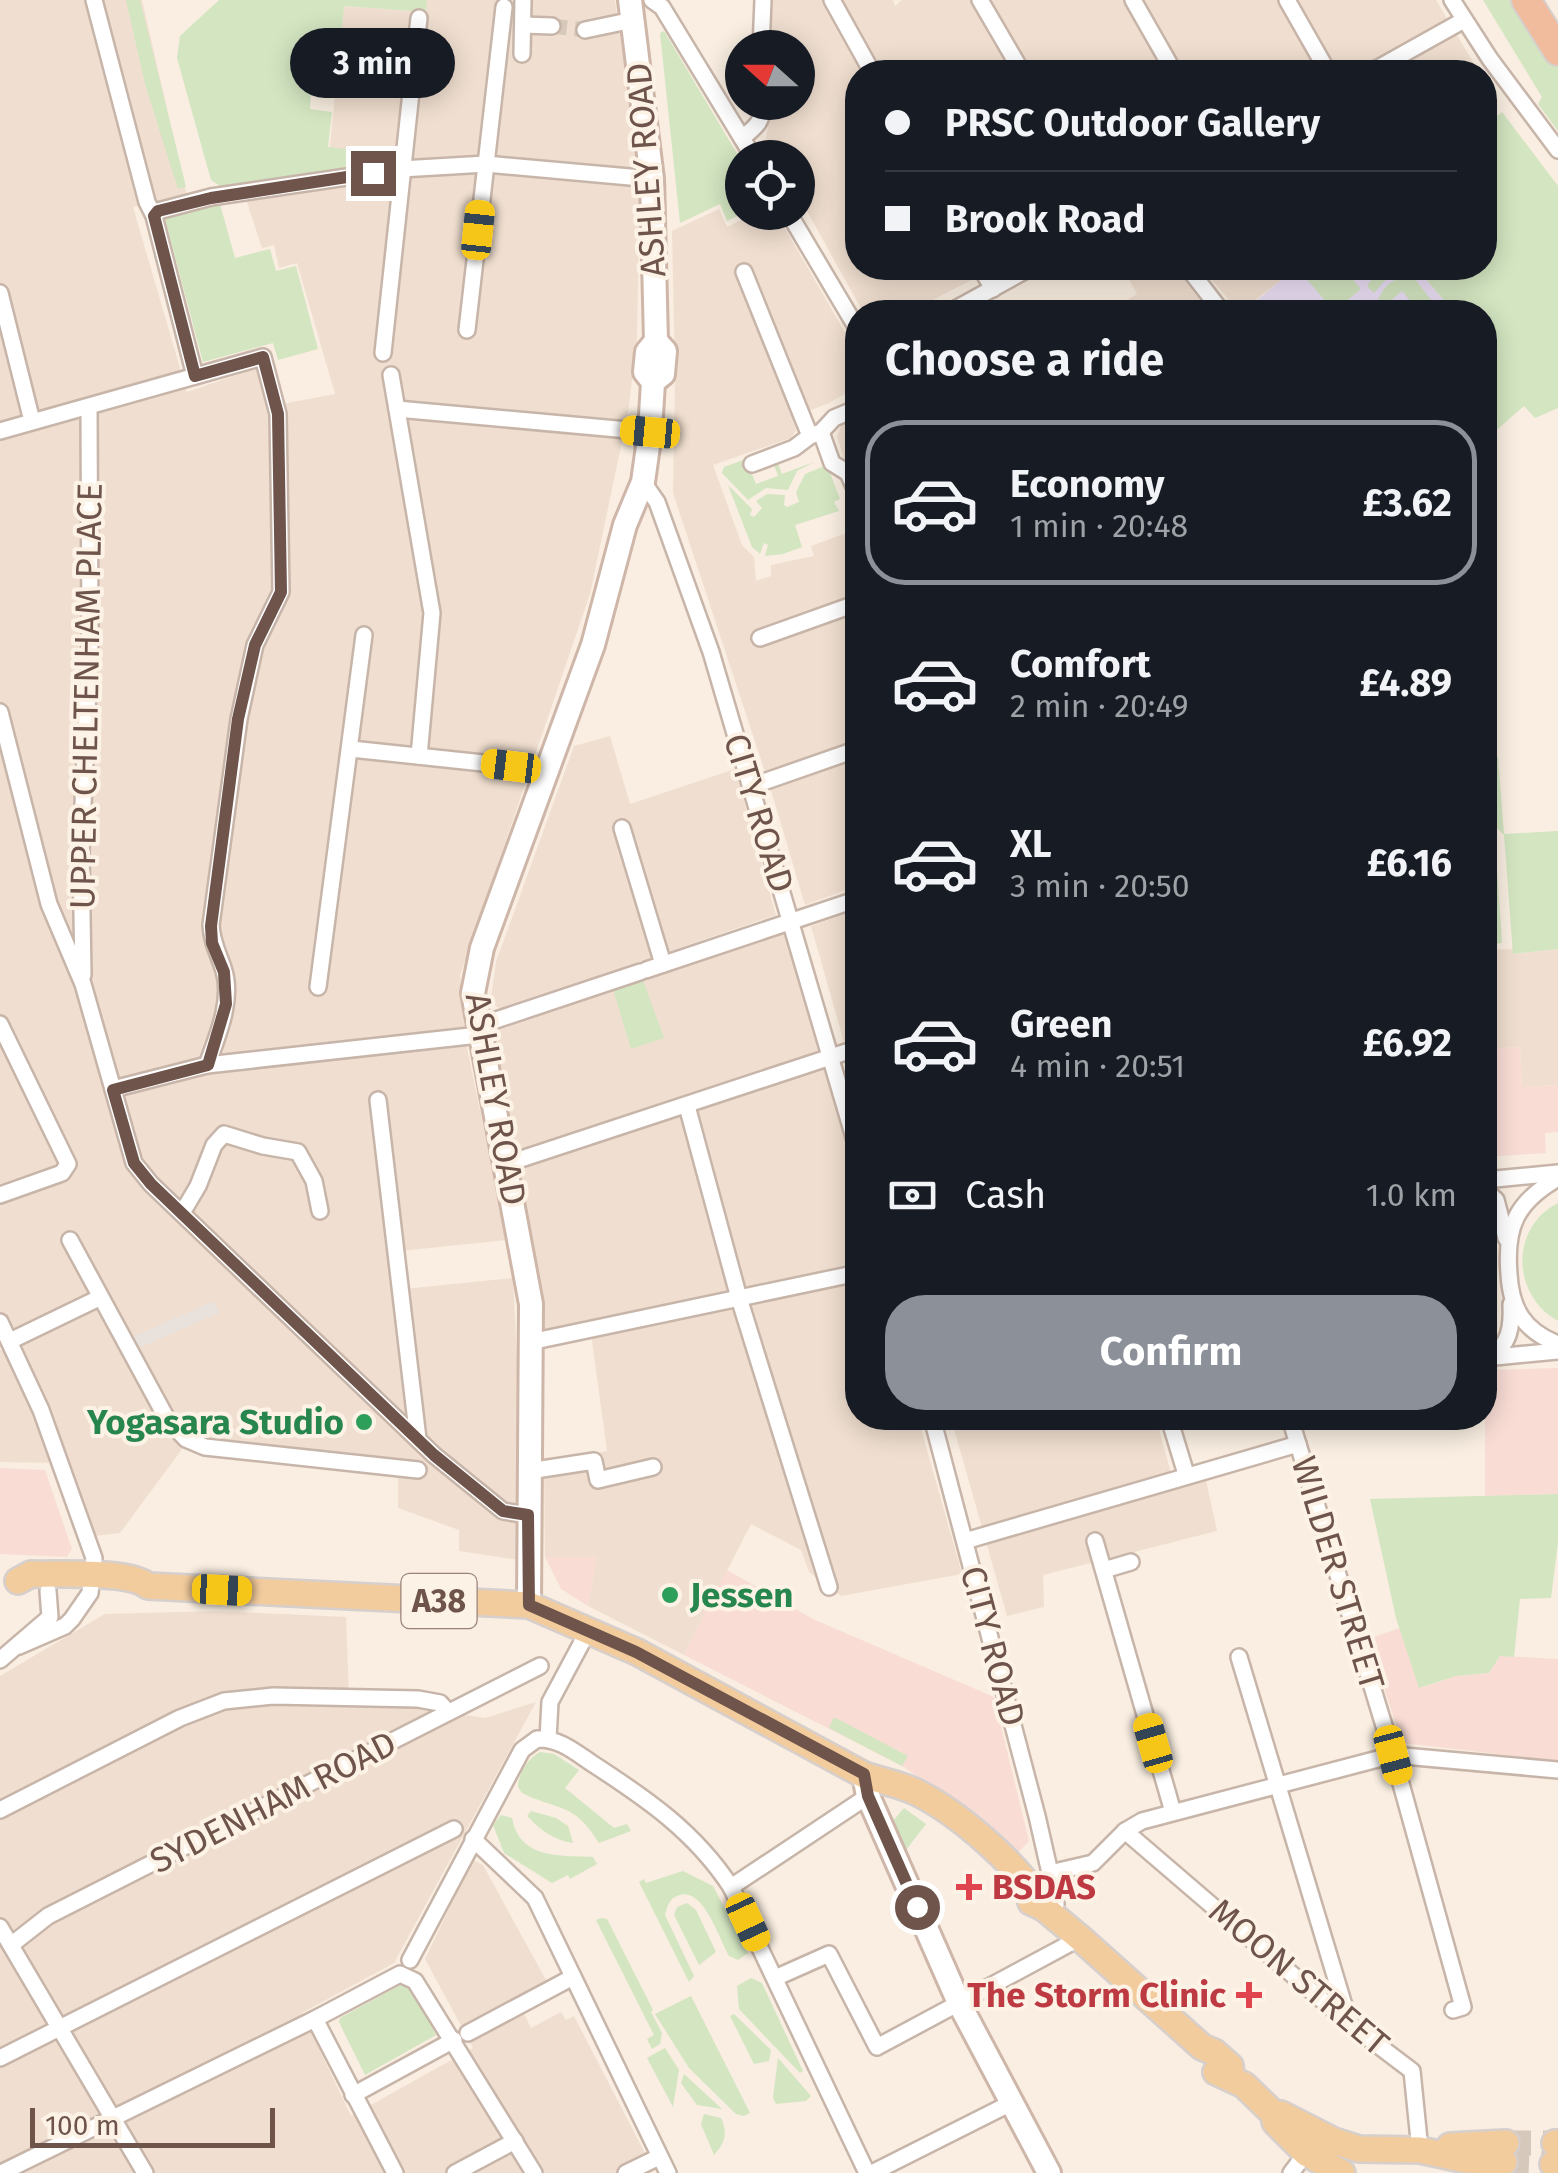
<!DOCTYPE html>
<html lang="en">
<head>
<meta charset="utf-8">
<style>
  :root { --surface:#171b24; --page:#242831; --text:#f1f3f6; --muted:#9ea1a6; --line:#363941; --accent:#8c9099 }
  body { margin:0; font-family:"Fira Sans",sans-serif; background:var(--page); color:var(--text); height:100vh; display:flex; flex-direction:column; font-size:38px; white-space:nowrap }
  * { box-sizing:border-box; margin:0 }
  p { font-size:32px; color:var(--muted) }
  .icon { flex:none; width:55px; height:55px; fill:none; stroke:currentColor; stroke-width:2; stroke-linecap:round; stroke-linejoin:round }
  .map { position:relative; flex:1; overflow:hidden }
  .details { position:absolute; left:845px; top:300px; width:652px; height:1130px; display:flex; flex-direction:column; background:var(--surface); border-radius:40px; box-shadow:0 5px 25px #0003 }
  .details>* { flex:none }
  .hud { position:absolute; left:845px; top:60px; width:652px; height:220px; border-radius:40px; box-shadow:0 5px 25px #0003; display:grid; align-content:center; height:220px; padding:0 40px; background:var(--surface) }
  .needle { width:65px; rotate:291deg }
  .tools { position:absolute; left:725px; top:30px; display:grid; gap:20px }
  .tools a { display:grid; place-items:center; width:90px; height:90px; border-radius:50%; background:var(--surface); box-shadow:0 5px 25px #0003; font-size:50px }
  .scale { position:absolute; left:30px; bottom:25px; width:245px; box-sizing:border-box; padding-left:10px; border:5px solid #6e544a; border-top:0; font-size:28px; line-height:35px; white-space:nowrap; color:#6e544a; -webkit-text-stroke:8px #fdf2e6; paint-order:stroke }
  .end { position:absolute; width:45px; height:45px; margin:-22px; border:12px solid #6e544a; background:#fff; box-shadow:0 0 0 5px #fff }
  .from { border-radius:50% }
  .bubble { position:absolute; height:70px; border-radius:35px; background:var(--surface); box-shadow:0 5px 25px #0003; font-size:32px; font-weight:700; line-height:70px; text-align:center }
  .car { position:absolute; width:30px; height:60px; margin:-30px -15px; border-radius:12px; box-shadow:0 0 8px 2px #0007; background:linear-gradient(#f5c518 24%,#345 0 40%,#f5c518 0 76%,#345 0 86%,#f5c518 0) }
  .hud b { display:flex; align-items:center; gap:35px; height:95px; font-size:38px }
  .hud b+b { border-top:2px solid var(--line) }
  .hud i { width:25px; height:25px; background:var(--text) }
  ul { padding:0; list-style:none }
  li { display:flex; align-items:center; gap:30px; height:165px; margin:0 20px 15px; padding:0 20px; border:5px solid transparent; border-radius:40px }
  li div { flex:1 }
  li b { display:block; font-size:38px }
  li em { font-style:normal; font-weight:700 }
  li.current { border-color:var(--accent) }
  li>.icon { width:90px; height:90px; stroke-width:1.5 }
  h2 { padding:0 40px; font-size:45px; line-height:120px }
  .pay { display:flex; align-items:center; gap:25px; height:110px; padding:0 40px; font-size:38px }
  .pay p { margin-inline-start:auto }
  .primary-button { display:flex; gap:20px; margin-top:auto; padding:20px 40px }
  .primary-button a { flex:1; height:115px; border-radius:40px; background:var(--accent); color:#fff; font-size:40px; font-weight:700; line-height:115px; text-align:center }
  .map>svg:first-child { display:block }
  .residential { fill:#f0dfd0 }
  .commercial { fill:#f9ddd5 }
  .industrial { fill:#e8e1dc }
  .education { fill:#ebdef5 }
  .green { fill:#d3e5c1 }
  .lines { fill:none; stroke-linecap:round; stroke-linejoin:round }
  .minor-tunnel { stroke:#d6c8bb; stroke-width:15; stroke-dasharray:15 8; stroke-linecap:butt }
  .primary-tunnel { stroke:#d6c8bb; stroke-width:25; stroke-dasharray:25 12; stroke-linecap:butt }
  .minor-casing { stroke:#c8b5a9; stroke-width:20 }
  .secondary-casing { stroke:#ceb6a9; stroke-width:28 }
  .primary-casing { stroke:#d6cfcc; stroke-width:30 }
  .trunk-casing { stroke:#d6cfcc; stroke-width:32 }
  .minor { stroke:#fff; stroke-width:15 }
  .secondary { stroke:#fff; stroke-width:22 }
  .primary { stroke:#f3cc9e; stroke-width:25 }
  .trunk { stroke:#f1bc9d; stroke-width:28 }
  .route { stroke:#6e544a; stroke-width:12 }
  .leisure-dot { fill:#2e9e5b; stroke:#fdf2e6; stroke-width:4 }
  .health-dot { fill:#e0444e; stroke:#fdf2e6; stroke-width:4 }
  .labels { text-anchor:middle; dominant-baseline:central; stroke-width:8; stroke-linejoin:round; paint-order:stroke }
  .shield { fill:#fdf2e6; stroke:#998379; stroke-width:2.5 }
  .shield-label { font-size:32px; font-weight:bold; fill:#6e544a }
  .street-label { font-size:35px; fill:#6e544a; stroke:#fdf2e6 }
  .leisure-label { font-size:35px; font-weight:bold; fill:#27864d; stroke:#fdf2e6; text-anchor:end }
  .health-label { font-size:35px; font-weight:bold; fill:#be3a42; stroke:#fdf2e6; text-anchor:start }
</style>
</head>
<body>
<div class="map">
<svg width="1558" height="2173" viewBox="0 0 1558 2173">
  <rect width="100%" height="100%" fill="#f9eee1"/>
  <g class="residential">
    <path d="M0 0H142L187 196 133 207 187 392 257 368 272 406 335 394 297 263 279 268 274 245 262 248 246 199 326 184 344 6 425 12 427 0H615L640 174 637 339 628 413 590 594 460 975 467 1048 507 1240 400 1251 404 1289 513 1278 521 1441 519 1560 459 1551V1530L398 1508V1464L283 1452 194 1433 120 1533 93 1536 62 1463 0 1462V1350L17 1343 0 1336Z"/>
    <path d="M769 0H893L895 6 902 0H1436L1479 72H858V268H995L909 312H863L798 195V158L777 157 766 138 770 114 769 103 798 102V48L766 47Z"/>
    <path d="M719 209 727 227 756 213H776L857 353V387L827 404 792 417 796 430 791 438 713 465 742 545 754 557 756 581 771 576V565L814 556 811 546 857 529V886L805 905 771 790 673 493 675 372 672 231Z"/>
    <path d="M1123 268H1175L1199 299 1200 312H1093L1104 306 1108 312 1137 294Z"/>
    <path d="M1202 268H1278L1280 281 1239 312Z"/>
    <path d="M857 418V479L852 464 844 459 837 437 842 423Z"/>
    <path d="M610 736 630 804 735 769 776 915 501 1009 490 1003 496 962 574 746Z"/>
    <path d="M857 910V1088L811 926Z"/>
    <path d="M788 927 826 1054 857 1187 858 1418H918L962 1574 841 1596 809 1572 801 1550 751 1524 684 1655 588 1606 596 1557H545L544 1465 607 1451 590 1326 533 1340 482 1034 495 1022 612 986 632 1049 641 975Z"/>
    <path d="M1513 949 1514 954 1558 949V1085L1522 1087 1520 1047 1485 1049V950Z"/>
    <path d="M951 1418H1156L1175 1488 1206 1480 1217 1531 1043 1575 1044 1607 1007 1616Z"/>
    <path d="M218 1611 346 1617 349 1698 485 1718 536 1702 394 1963 302 2013 351 2116 473 2048 425 1959 471 1863 475 1861 483 1865 547 1982 517 2000 531 2028 561 2012 566 2020 574 2016 647 2157 619 2173H0V1676L105 1614Z"/>
  </g>
  <g class="commercial">
    <path d="M1520 1047 1522 1087 1558 1085V1132L1545 1133 1546 1153 1485 1157V1049Z"/>
    <path d="M1558 1368V1494L1485 1496V1370Z"/>
    <path d="M0 1468 45 1470 72 1549 67 1557 0 1554Z"/>
    <path d="M545 1557H597L588 1606 561 1589Z"/>
    <path d="M727 1570 813 1619 994 1697 1029 1841 1017 1854 969 1812 902 1766 684 1655Z"/>
    <path d="M1400 1628 1420 1688 1456 1676 1489 1673 1500 1656 1558 1659V1761L1402 1743 1368 1639Z"/>
  </g>
  <path class="industrial" d="M214 1301 219 1313 141 1347 130 1338Z"/>
  <path class="education" d="M1278 268H1416L1454 312H1243L1280 281Z"/>
  <g class="green">
    <path d="M126 0H140L186 187 178 189 145 84Z"/>
    <path d="M219 0H427L426 12 344 6 337 81 312 78 310 109 332 112 328 147 392 154 391 159 223 188 211 180 177 58 180 36Z"/>
    <path d="M1483 0H1517L1558 64V131L1538 104 1542 97Z"/>
    <path d="M664 31 742 162 744 213 727 221 720 204 680 223 660 33Z"/>
    <path d="M1488 89 1496 103 1487 111 1493 119 1502 112 1558 186V408L1535 418 1524 406 1485 440V312H1448L1440 303 1443 299 1416 268H1485V90Z"/>
    <path d="M220 204 235 258 270 249 276 271 296 266 318 349 278 360 273 343 203 362 165 219Z"/>
    <path d="M1297 268H1343L1361 289 1334 312H1319L1328 304Z"/>
    <path d="M1369 268H1402L1405 271 1389 276 1374 293 1367 286 1371 280Z"/>
    <path d="M1413 276 1440 312H1420L1402 291 1381 309 1378 300C1384 284 1396 276 1413 276Z"/>
    <path d="M746 459 756 484 778 476 773 462 777 461 782 474 814 462 797 471 788 490 766 488 748 500 722 473 724 467Z"/>
    <path d="M827 465 840 499 834 502 839 511 795 525 802 547 783 554 765 556 768 545 764 543 760 554 752 547 728 485 752 509 750 515 754 517 762 508 756 501 767 494 785 495 784 505 787 507 799 502 796 492 805 474Z"/>
    <path d="M1498 757 1504 834 1558 831V949L1513 954 1504 835 1485 816V758Z"/>
    <path d="M1485 827 1495 838 1502 943 1485 945Z"/>
    <path d="M641 975 664 1038 631 1049 612 986Z"/>
    <path d="M1558 1203V1321C1511 1295 1510 1227 1558 1203Z"/>
    <path d="M1558 1494V1542L1551 1598 1520 1599 1514 1657 1500 1656 1489 1673 1456 1676 1419 1688 1396 1618 1370 1499Z"/>
    <path d="M834 1717 908 1756 902 1766 829 1728Z"/>
    <path d="M540 1752 554 1754 579 1770 565 1788 614 1828 627 1824 631 1831 599 1843C574 1802 559 1811 522 1793L518 1787C518 1774 528 1758 540 1752Z"/>
    <path d="M904 1808 926 1824 906 1850 893 1821Z"/>
    <path d="M531 1811 556 1818 568 1826 573 1843C555 1841 539 1829 527 1816Z"/>
    <path d="M501 1815 512 1818C520 1860 560 1855 593 1857L597 1864 570 1879 568 1875 552 1883 504 1853 493 1825Z"/>
    <path d="M683 1871 713 1886 748 1953 738 1960 729 1956C719 1939 703 1884 677 1896 669 1899 667 1907 665 1915L694 1976 689 1982 639 1882 644 1879 646 1883Z"/>
    <path d="M687 1903 696 1910 716 1952 699 1965 674 1915 677 1907Z"/>
    <path d="M601 1918 607 1919 653 2010 651 2012 662 2033 660 2044 652 2049 647 2039 654 2035 596 1920Z"/>
    <path d="M751 1978 762 1983 803 2071 800 2073 739 2009 737 1986Z"/>
    <path d="M404 1983 409 1984 436 2035 365 2075 339 2022 340 2018Z"/>
    <path d="M691 1996 750 2113 744 2116 736 2114 689 2068 655 2014Z"/>
    <path d="M734 2014 771 2050 769 2061 754 2064 730 2016Z"/>
    <path d="M665 2048 679 2070 673 2107 647 2058Z"/>
    <path d="M778 2058 811 2096 806 2101 776 2104 773 2098Z"/>
    <path d="M684 2074 722 2109 697 2105 681 2083Z"/>
    <path d="M704 2114 721 2118C728 2133 725 2143 714 2155L701 2124Z"/>
  </g>
  <g class="lines">
    <path class="minor-tunnel" d="M552 26 585 30"/>
    <g class="primary-tunnel">
      <path d="M1506 2143H1555"/>
      <path d="M1504 2162 1553 2164"/>
    </g>
    <defs>
      <g id="minor">
        <path d="M94 0 147 202 154 216 195 376"/>
        <path d="M652 0 662 7 754 158"/>
        <path d="M832 0 872 72"/>
        <path d="M980 0 1022 72"/>
        <path d="M1133 0 1174 72"/>
        <path d="M1287 0 1328 72"/>
        <path d="M1452 0 1490 59 1558 150"/>
        <path d="M523 25 552 26"/>
        <path d="M585 30 633 20"/>
        <path d="M761 48 763 0"/>
        <path d="M522 54 523 0"/>
        <path d="M1371 72 1464 20"/>
        <path d="M742 138C756 127 764 121 762 102"/>
        <path d="M788 212 858 330"/>
        <path d="M154 216 158 211 211 197 401 169 486 164 652 179"/>
        <path d="M981 268 993 289"/>
        <path d="M1188 268 1222 312"/>
        <path d="M744 272 810 436"/>
        <path d="M0 293 32 421"/>
        <path d="M950 312 1030 268"/>
        <path d="M467 330 504 7"/>
        <path d="M383 353 419 18"/>
        <path d="M391 375 432 613 419 756"/>
        <path d="M397 409 650 432"/>
        <path d="M0 431 263 357 278 414 281 592 255 645 239 719 211 925C212 944 219 954 224 971 233 1001 217 1037 207 1065"/>
        <path d="M821 432 832 463 848 473 858 495"/>
        <path d="M752 464 794 448 810 436 821 432 834 418 858 408"/>
        <path d="M643 482 657 502 711 652 858 1151"/>
        <path d="M760 638 858 603"/>
        <path d="M0 712 49 904 83 984 134 1163 151 1184 434 1455 503 1511 528 1515"/>
        <path d="M351 749 511 766 546 774"/>
        <path d="M752 786 858 749"/>
        <path d="M622 828 663 964"/>
        <path d="M646 970 858 899"/>
        <path d="M83 975 81 852 90 641 89 408"/>
        <path d="M318 987 364 635"/>
        <path d="M0 1024 68 1164 62 1173 0 1195"/>
        <path d="M478 1026 640 972"/>
        <path d="M113 1089 207 1065 479 1035"/>
        <path d="M378 1100 418 1439"/>
        <path d="M687 1106 739 1298 829 1587"/>
        <path d="M506 1164 858 1048"/>
        <path d="M1558 1178C1516 1202 1505 1227 1509 1274 1511 1309 1524 1331 1558 1344"/>
        <path d="M1485 1180 1558 1173"/>
        <path d="M1485 1190 1496 1200 1506 1238"/>
        <path d="M182 1213 198 1186 214 1145 224 1134 263 1146 298 1152 314 1181 320 1211"/>
        <path d="M70 1240 167 1419 186 1439 205 1447 418 1470"/>
        <path d="M0 1322 41 1410 94 1558 90 1593 72 1619 65 1626 19 1646"/>
        <path d="M10 1341 99 1298"/>
        <path d="M530 1342 858 1273"/>
        <path d="M1489 1356C1510 1346 1512 1326 1511 1304"/>
        <path d="M1485 1358 1558 1351"/>
        <path d="M932 1418 1037 1816 1050 1873 1046 1882 1050 1900 1056 1904"/>
        <path d="M1169 1418 1186 1474"/>
        <path d="M1290 1418 1393 1755 1463 2007 1453 2010"/>
        <path d="M529 1471 594 1461 598 1480 653 1467"/>
        <path d="M965 1541 1298 1444"/>
        <path d="M1095 1541 1173 1812"/>
        <path d="M1104 1570 1131 1562"/>
        <path d="M1239 1657 1349 2022"/>
        <path d="M0 1660 50 1617 48 1591"/>
        <path d="M548 1739 550 1702 588 1631"/>
        <path d="M0 1810 180 1718 224 1701 273 1696 418 1699 440 1703 448 1712"/>
        <path d="M1125 1831 1350 2024 1412 2071 1420 2150"/>
        <path d="M473 1839 535 1898 668 2173"/>
        <path d="M1050 1873 1093 1863 1125 1831 1142 1821 1393 1755 1558 1770"/>
        <path d="M731 1887 868 1796"/>
        <path d="M0 1927 145 2173"/>
        <path d="M11 1945 48 1916 540 1666"/>
        <path d="M410 1960 522 1750 537 1739C559 1738 575 1752 593 1764 647 1799 695 1832 731 1887L867 2173"/>
        <path d="M775 1978 829 1954 877 2047 1080 1938"/>
        <path d="M315 2019 395 2173"/>
        <path d="M468 2033 573 1977"/>
        <path d="M0 2058 454 1829"/>
        <path d="M353 2095 454 2040"/>
        <path d="M1 2173 315 2019 400 1974 415 1981 534 2173"/>
        <path d="M455 2173 515 2141"/>
        <path d="M626 2173 659 2157"/>
        <path d="M872 2173 1011 2103"/>
        <path d="M1291 2173 1306 2153"/>
      </g>
      <g id="secondary">
        <path d="M630 0 652 179 656 341 665 351 663 374 653 382"/>
        <path d="M529 1605 531 1304 473 993 482 948 593 645 625 525 643 482 650 432 653 382 645 372 647 352 656 341"/>
        <path d="M864 1775 868 1796 960 2005 1049 2173"/>
      </g>
      <g id="primary">
        <path d="M18 1581 31 1574C59 1575 129 1570 148 1586L529 1605 637 1652 864 1775C881 1781 899 1784 916 1792 959 1813 1021 1867 1044 1908"/>
        <path d="M1031 1902 1044 1908 1080 1938 1202 2047 1214 2052 1230 2066 1231 2077"/>
        <path d="M1216 2072 1244 2085 1274 2114 1275 2122 1306 2153 1342 2173"/>
        <path d="M1274 2114H1281L1334 2141 1359 2149 1420 2150 1466 2160 1504 2162"/>
        <path d="M1555 2143H1558"/>
        <path d="M1450 2146 1506 2143"/>
        <path d="M1553 2164H1558"/>
      </g>
      <path id="trunk" d="M1526 0 1558 51"/>
    </defs>
    <use href="#minor" class="minor-casing"/>
    <use href="#secondary" class="secondary-casing"/>
    <use href="#primary" class="primary-casing"/>
    <use href="#trunk" class="trunk-casing"/>
    <use href="#minor" class="minor"/>
    <use href="#secondary" class="secondary"/>
    <use href="#primary" class="primary"/>
    <use href="#trunk" class="trunk"/>
  </g>
  <g class="lines">
    <path class="route" d="M373 173 211 198 158 211 154 216 195 376 263 357 278 414 281 592 255 645 238 719 211 926 212 943 224 972 226 1004 208 1065 113 1090 134 1163 151 1184 434 1455 503 1511 528 1515 529 1605 636 1652 864 1774 868 1796 917 1907"/>
  </g>
  <g class="leisure-dot">
    <circle cx="364" cy="1422" r="10"/>
    <circle cx="670" cy="1595" r="10"/>
  </g>
  <g class="health-dot">
    <path d="M964 1872h10v10h10v10h-10v10h-10v-10h-10v-10h10z"/>
    <path d="M1244 1980h10v10h10v10h-10v10h-10v-10h-10v-10h10z"/>
  </g>
  <g class="labels">
    <rect class="shield" x="401.5" y="1574" width="75" height="54" rx="8"/>
    <g class="shield-label">
      <text x="439" y="1601">A38</text>
    </g>
    <g class="street-label">
      <text transform="translate(646 170) rotate(-94)">ASHLEY ROAD</text>
      <text transform="translate(86 696) rotate(-89)">UPPER CHELTENHAM PLACE</text>
      <text transform="translate(759 813) rotate(73)">CITY ROAD</text>
      <text transform="translate(496 1099) rotate(80)">ASHLEY ROAD</text>
      <text transform="translate(1338 1573) rotate(73)">WILDER STREET</text>
      <text transform="translate(993 1646) rotate(75)">CITY ROAD</text>
      <text transform="translate(273 1802) rotate(-27)">SYDENHAM ROAD</text>
      <text transform="translate(1299 1977) rotate(40)">MOON STREET</text>
    </g>
    <g class="leisure-label">
      <text x="344" y="1422">Yogasara Studio</text>
      <text x="690" y="1595" text-anchor="start">Jessen</text>
    </g>
    <g class="health-label">
      <text x="992" y="1887">BSDAS</text>
      <text x="1226" y="1995" text-anchor="end">The Storm Clinic</text>
    </g>
  </g>
</svg>
<div class="tools">
<a><svg class="needle" viewBox="-14 -14 28 28"><path d="M0-13l5 13h-10z" fill="#e53935"/><path d="M0 13l5-13h-10z" fill="#9ea1a6"/></svg></a>
<a><svg class="icon" aria-label="locate" viewBox="0 0 24 24"><circle cx="12" cy="12" r="6"/><path d="M12 2v4M12 18v4M2 12h4M18 12h4"/></svg></a>
</div>
<div class="scale">100 m</div>
<i class="end from" style="left:917px;top:1907px"></i>
<i class="end" style="left:373px;top:173px"></i>
<div class="bubble" style="left:290px;top:28px;width:165px">3 min</div>
<i class="car" style="left:478px;top:230px;rotate:6deg"></i>
<i class="car" style="left:650px;top:432px;rotate:275deg"></i>
<i class="car" style="left:511px;top:766px;rotate:277deg"></i>
<i class="car" style="left:222px;top:1590px;rotate:93deg"></i>
<i class="car" style="left:1153px;top:1743px;rotate:344deg"></i>
<i class="car" style="left:1393px;top:1755px;rotate:165deg"></i>
<i class="car" style="left:748px;top:1922px;rotate:155deg"></i>
<div class="hud">
<b><i class="from"></i>PRSC Outdoor Gallery</b>
<b><i></i>Brook Road</b>
</div>
<section class="details">
<h2>Choose a ride</h2>
<ul>
<li class="current"><svg class="icon" aria-label="car" viewBox="0 0 24 24"><path d="M5 17H2v-5l4-1 3-4h7l3 4 3 1v5h-3M9 17h6M6 11h13"/><circle cx="7" cy="17" r="2"/><circle cx="17" cy="17" r="2"/></svg><div><b>Economy</b><p>1 min · 20:48</p></div><em>£3.62</em></li>
<li><svg class="icon" aria-label="car" viewBox="0 0 24 24"><path d="M5 17H2v-5l4-1 3-4h7l3 4 3 1v5h-3M9 17h6M6 11h13"/><circle cx="7" cy="17" r="2"/><circle cx="17" cy="17" r="2"/></svg><div><b>Comfort</b><p>2 min · 20:49</p></div><em>£4.89</em></li>
<li><svg class="icon" aria-label="car" viewBox="0 0 24 24"><path d="M5 17H2v-5l4-1 3-4h7l3 4 3 1v5h-3M9 17h6M6 11h13"/><circle cx="7" cy="17" r="2"/><circle cx="17" cy="17" r="2"/></svg><div><b>XL</b><p>3 min · 20:50</p></div><em>£6.16</em></li>
<li><svg class="icon" aria-label="car" viewBox="0 0 24 24"><path d="M5 17H2v-5l4-1 3-4h7l3 4 3 1v5h-3M9 17h6M6 11h13"/><circle cx="7" cy="17" r="2"/><circle cx="17" cy="17" r="2"/></svg><div><b>Green</b><p>4 min · 20:51</p></div><em>£6.92</em></li>
</ul>
<div class="pay"><svg class="icon" aria-label="cash" viewBox="0 0 24 24"><path d="M3 7h18v10H3z"/><circle cx="12" cy="12" r="2"/></svg>Cash<p>1.0 km</p></div>
<div class="primary-button"><a>Confirm</a></div>
</section>
</div>
</body>
</html>
